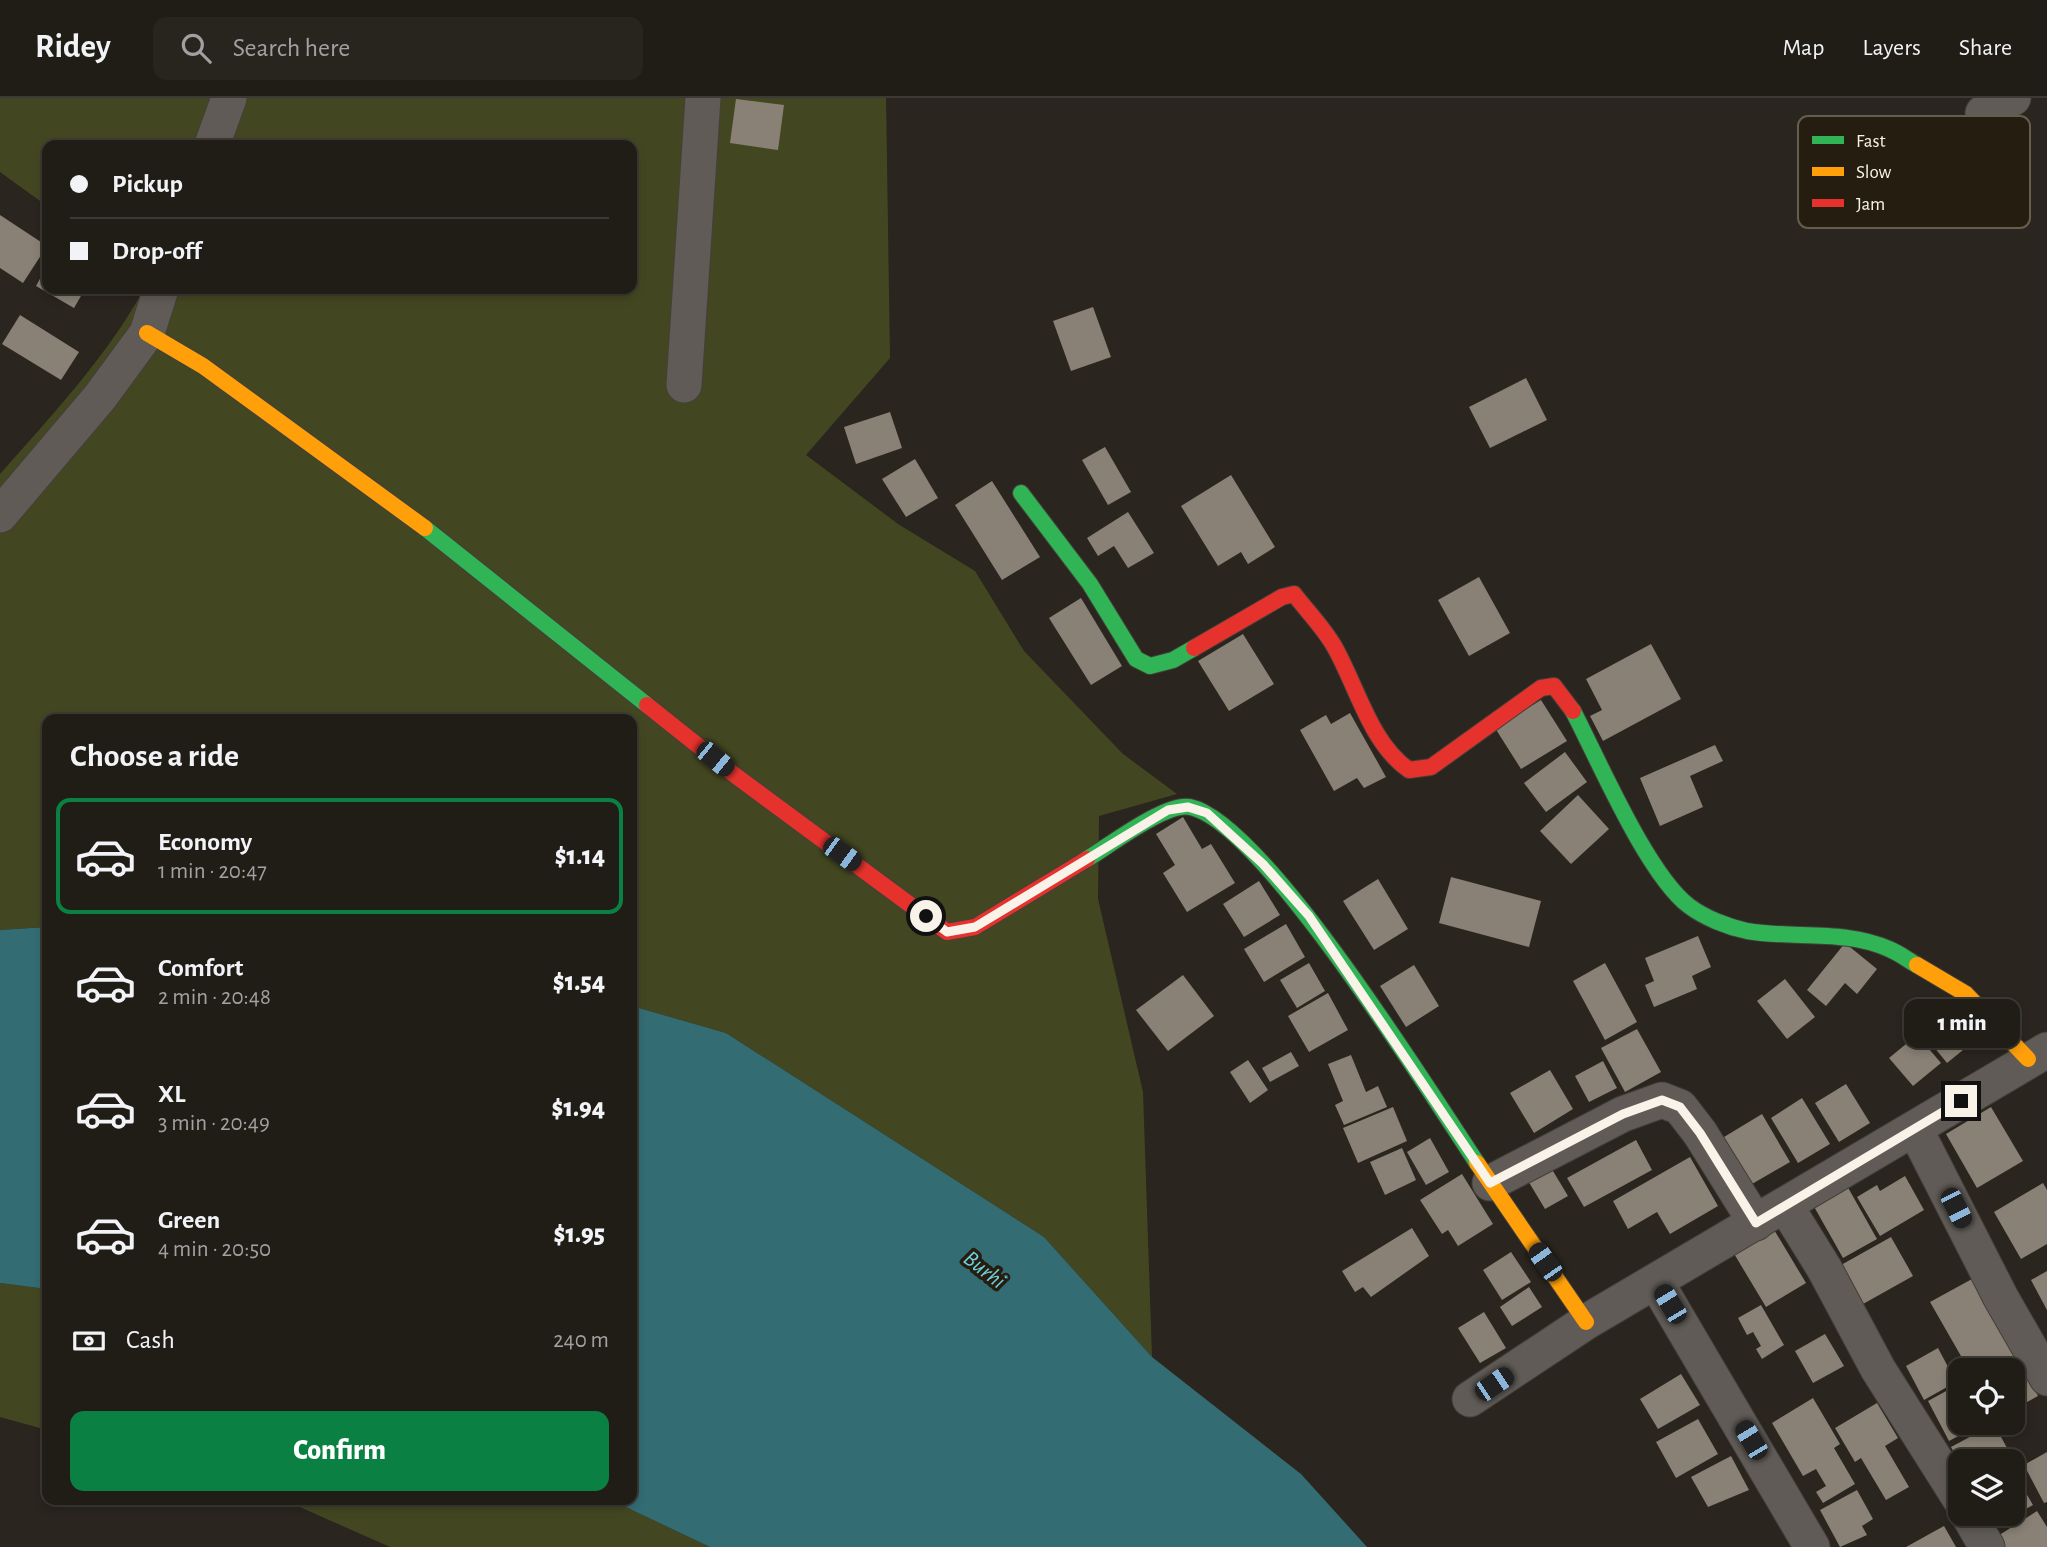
<!DOCTYPE html>
<html lang="en">
<head>
<meta charset="utf-8">
<style>
  :root { --surface:#201c16; --page:#28251f; --text:#f1f3f6; --muted:#a2a1a1; --line:#3d3a35; --accent:#0b8043 }
  body { margin:0; font-family:"Alegreya Sans",sans-serif; background:var(--page); color:var(--text); height:100vh; display:flex; flex-direction:column; font-size:26px; white-space:nowrap }
  * { box-sizing:border-box; margin:0 }
  p { font-size:23px; color:var(--muted) }
  .icon { flex:none; width:38px; height:38px; fill:none; stroke:currentColor; stroke-width:2; stroke-linecap:round; stroke-linejoin:round }
  .map { position:relative; flex:1; overflow:hidden }
  .side { position:absolute; left:42px; top:616px; width:595px; height:791px; display:flex; flex-direction:column; background:var(--surface); border-radius:14px; box-shadow:0 4px 10px #0003,0 0 0 2px var(--line) }
  .side>* { flex:none }
  .top-card { position:absolute; left:42px; top:42px; width:595px; height:154px; border-radius:14px; box-shadow:0 4px 10px #0003,0 0 0 2px var(--line); display:grid; align-content:center; height:154px; padding:0 28px; background:var(--surface) }
  .tools { position:absolute; left:1948px; top:1260px; display:grid; gap:14px }
  .tools a { display:grid; place-items:center; width:77px; height:77px; border-radius:14px; background:var(--surface); box-shadow:0 4px 10px #0003,0 0 0 2px var(--line); font-size:35px }
  .end { position:absolute; width:32px; height:32px; margin:-16px; border:9px solid #f8f2e9; background:#111; box-shadow:0 0 0 4px #111 }
  .from { border-radius:50% }
  .bubble { position:absolute; height:49px; border-radius:14px; background:var(--surface); box-shadow:0 4px 10px #0003,0 0 0 2px var(--line); font-size:23px; font-weight:800; line-height:49px; text-align:center }
  .car { position:absolute; width:21px; height:42px; margin:-21px -10px; border-radius:9px; box-shadow:0 0 5px 2px #0007; background:linear-gradient(#222 24%,#8ab4d8 0 40%,#222 0 76%,#8ab4d8 0 86%,#222 0) }
  .top-card b { display:flex; align-items:center; gap:24px; height:66px; font-size:26px }
  .top-card b+b { border-top:2px solid var(--line) }
  .top-card i { width:18px; height:18px; background:var(--text) }
  ul { padding:0; list-style:none }
  li { display:flex; align-items:center; gap:21px; height:116px; margin:0 14px 10px; padding:0 14px; border:4px solid transparent; border-radius:14px }
  li div { flex:1 }
  li b { display:block; font-size:26px }
  li em { font-style:normal; font-weight:800 }
  li.on { border-color:var(--accent) }
  li>.icon { width:63px; height:63px; stroke-width:1.5 }
  h2 { padding:0 28px; font-size:32px; line-height:84px }
  .pay { display:flex; align-items:center; gap:18px; height:77px; padding:0 28px; font-size:26px }
  .pay p { margin-inline-start:auto }
  .primary-button { display:flex; gap:14px; margin-top:auto; padding:14px 28px }
  .primary-button a { flex:1; height:80px; border-radius:14px; background:var(--accent); color:#fff; font-size:28px; font-weight:800; line-height:80px; text-align:center }
  header { display:flex; align-items:center; gap:42px; box-sizing:border-box; height:98px; padding:0 35px; background:var(--surface); border-bottom:2px solid var(--line) }
  header strong { font-size:33px }
  nav { display:flex; gap:38px; margin-inline-start:auto; font-size:24px }
  .search { width:490px; height:63px; background:var(--page); display:flex; align-items:center; gap:18px; box-sizing:border-box; padding:0 24px; border-radius:14px; color:var(--muted); font-size:26px }
  .map>svg:first-child { display:block }
  .green { fill:#434721 }
  .water { fill:#346c73 }
  .building { fill:#898175 }
  .lines { fill:none; stroke-linecap:round; stroke-linejoin:round }
  .street-casing { stroke:#443f3a; stroke-width:37 }
  .fast-casing { stroke:#443f3a; stroke-width:18 }
  .slow-casing { stroke:#443f3a; stroke-width:18 }
  .jam-casing { stroke:#443f3a; stroke-width:18 }
  .street { stroke:#605b56; stroke-width:35 }
  .fast { stroke:#30b455; stroke-width:16 }
  .slow { stroke:#ff9f0a; stroke-width:16 }
  .jam { stroke:#e5322d; stroke-width:16 }
  .route { stroke:#f8f2e9; stroke-width:9 }
  .labels { text-anchor:middle; dominant-baseline:central; stroke-width:7; stroke-linejoin:round; paint-order:stroke }
  .water-label { font-size:23px; font-style:italic; fill:#6ed1de; stroke:#251d0f }
  .key { fill:#251d0f; stroke:#645d50; stroke-width:2 }
  .key-label { font-size:19px; fill:#f8f2e9 }
</style>
</head>
<body>
<header>
<strong>Ridey</strong>
<div class="search"><svg class="icon" aria-label="search" viewBox="0 0 24 24"><circle cx="10" cy="10" r="6"/><path d="M15 15l6 6"/></svg>Search here</div>
<nav><a>Map</a><a>Layers</a><a>Share</a></nav>
</header>
<div class="map">
<svg width="2047" height="1449" viewBox="0 0 2047 1449">
  <rect width="100%" height="100%" fill="#2a251e"/>
  <g class="green">
    <path d="M0 0H886L890 260 806 357 898 426 975 473 1024 553 1123 656 1177 696 1099 718 1098 801 1143 994 1152 1259 1044 1139 726 935 632 908V621H47V829L0 832V376C52 317 106 260 144 191H632V47H47V108L0 74Z"/>
    <path d="M0 1185 47 1191V1332L0 1319Z"/>
    <path d="M284 1402H611L710 1449H390Z"/>
  </g>
  <g class="water">
    <path d="M47 829V1191L0 1185V832Z"/>
    <path d="M632 908 726 935 1044 1139 1152 1259 1301 1376 1367 1449H710L611 1402H632Z"/>
  </g>
  <g class="building">
    <path d="M736 1 784 7 778 52 730 45Z"/>
    <path d="M0 117 47 148 23 185 0 170Z"/>
    <path d="M47 168V191H85L74 210 36 188Z"/>
    <path d="M1093 209 1111 259 1071 273 1053 223Z"/>
    <path d="M20 217 79 254 61 282 2 246Z"/>
    <path d="M1526 280 1547 322 1490 350 1469 309Z"/>
    <path d="M890 314 902 350 856 366 844 329Z"/>
    <path d="M1105 349 1131 394 1108 407 1082 362Z"/>
    <path d="M915 361 938 400 906 419 882 381Z"/>
    <path d="M1231 377 1275 449 1248 466 1241 454 1218 468 1181 408Z"/>
    <path d="M992 383 1040 459 1002 482 955 407Z"/>
    <path d="M1128 414 1154 455 1128 470 1114 448 1098 458 1087 440Z"/>
    <path d="M1479 479 1510 535 1469 558 1438 502Z"/>
    <path d="M1081 500 1122 568 1091 587 1049 520Z"/>
    <path d="M1243 536 1274 586 1229 613 1198 563Z"/>
    <path d="M1651 546 1681 601 1603 643 1590 618 1602 612 1586 581Z"/>
    <path d="M1541 602 1567 643 1521 671 1495 630Z"/>
    <path d="M1350 615 1386 679 1364 690 1357 680 1334 693 1300 632 1326 617 1331 626Z"/>
    <path d="M1715 647 1723 663 1690 678 1703 709 1660 728 1640 680Z"/>
    <path d="M1565 654 1587 684 1546 714 1524 685Z"/>
    <path d="M1578 697 1609 731 1571 766 1540 733Z"/>
    <path d="M1183 719 1202 751 1211 746 1235 785 1187 814 1163 775 1175 767 1156 736Z"/>
    <path d="M1451 779 1541 803 1529 849 1439 825Z"/>
    <path d="M1378 781 1408 831 1374 852 1343 803Z"/>
    <path d="M1259 783 1280 817 1244 839 1223 806Z"/>
    <path d="M1286 826 1305 859 1264 884 1244 851Z"/>
    <path d="M1698 838 1711 869 1692 878 1697 891 1654 909 1645 887 1654 883 1645 860Z"/>
    <path d="M1845 845 1877 871 1857 896 1845 885 1826 908 1807 892Z"/>
    <path d="M1309 865 1325 893 1297 910 1280 882Z"/>
    <path d="M1605 865 1637 924 1605 942 1573 883Z"/>
    <path d="M1414 867 1439 908 1406 929 1380 888Z"/>
    <path d="M1183 877 1214 918 1168 953 1136 912Z"/>
    <path d="M1785 881 1815 919 1787 941 1757 903Z"/>
    <path d="M1328 895 1348 932 1309 954 1288 918Z"/>
    <path d="M1953 907 1979 939 1947 965 1921 933Z"/>
    <path d="M1637 931 1661 974 1625 994 1601 950Z"/>
    <path d="M1917 937 1941 965 1913 988 1889 960Z"/>
    <path d="M1291 954 1299 968 1270 984 1262 970Z"/>
    <path d="M1351 957 1366 994 1378 988 1387 1009 1344 1027 1335 1007 1343 1003 1328 966Z"/>
    <path d="M1248 962 1268 992 1250 1005 1230 974Z"/>
    <path d="M1603 963 1617 990 1589 1004 1575 978Z"/>
    <path d="M1550 972 1573 1011 1534 1035 1510 995Z"/>
    <path d="M1846 986 1870 1025 1839 1044 1815 1005Z"/>
    <path d="M1802 1000 1830 1046 1798 1065 1771 1020Z"/>
    <path d="M1393 1009 1407 1043 1358 1065 1343 1030Z"/>
    <path d="M1991 1009 2023 1063 1977 1090 1946 1036Z"/>
    <path d="M1762 1016 1790 1064 1752 1086 1724 1039Z"/>
    <path d="M1430 1040 1449 1074 1426 1087 1407 1054Z"/>
    <path d="M1636 1042 1652 1072 1584 1109 1567 1080Z"/>
    <path d="M1402 1050 1416 1082 1385 1097 1370 1064Z"/>
    <path d="M1690 1059 1718 1108 1670 1136 1657 1114 1628 1131 1613 1103Z"/>
    <path d="M1550 1068 1568 1098 1545 1111 1527 1081Z"/>
    <path d="M1462 1076 1493 1126 1458 1148 1448 1132 1442 1136 1420 1102Z"/>
    <path d="M1905 1078 1924 1112 1880 1138 1857 1099 1877 1087 1880 1093Z"/>
    <path d="M2043 1085 2047 1092V1146L2021 1161 1994 1114Z"/>
    <path d="M1846 1086 1877 1141 1843 1160 1812 1105Z"/>
    <path d="M1412 1130 1429 1158 1371 1199 1363 1189 1355 1194 1342 1173Z"/>
    <path d="M1773 1130 1806 1185 1766 1209 1733 1154Z"/>
    <path d="M1891 1139 1913 1178 1863 1206 1841 1167Z"/>
    <path d="M1511 1154 1531 1184 1502 1202 1483 1172Z"/>
    <path d="M2047 1173V1212L2031 1182Z"/>
    <path d="M1972 1181 2027 1279 2012 1287V1272H1979L1977 1269 1969 1272 1930 1204Z"/>
    <path d="M1529 1189 1542 1209 1512 1228 1500 1209Z"/>
    <path d="M1761 1207 1784 1247 1762 1261 1756 1251 1761 1248 1753 1234 1747 1237 1738 1220Z"/>
    <path d="M1484 1214 1506 1250 1480 1265 1458 1230Z"/>
    <path d="M1825 1236 1844 1268 1813 1285 1795 1253Z"/>
    <path d="M1938 1250 1956 1284 1924 1302 1906 1268Z"/>
    <path d="M1681 1276 1700 1307 1658 1331 1640 1301Z"/>
    <path d="M2029 1280 2038 1298 2012 1312V1289Z"/>
    <path d="M1959 1286 1960 1325H1983L1949 1343 1928 1303Z"/>
    <path d="M1813 1300 1840 1346 1834 1350 1855 1386 1823 1405 1816 1394 1826 1388 1816 1371 1803 1378 1772 1325Z"/>
    <path d="M1877 1305 1898 1340 1885 1348 1909 1389 1886 1402 1861 1360 1855 1364 1835 1330Z"/>
    <path d="M1698 1321 1718 1356 1676 1380 1656 1344Z"/>
    <path d="M1994 1326 2013 1361 1959 1363 1951 1349Z"/>
    <path d="M2047 1354V1404L2044 1405 2024 1367Z"/>
    <path d="M1731 1358 1749 1392 1708 1409 1691 1379Z"/>
    <path d="M2012 1371 2033 1407 1992 1430 1984 1416H2012Z"/>
    <path d="M1857 1392 1873 1421 1862 1428 1867 1437 1840 1449 1820 1412Z"/>
    <path d="M2037 1413 2047 1429V1449H1995L1990 1443Z"/>
    <path d="M1944 1428 1956 1449H1906Z"/>
  </g>
  <g class="lines">
    <defs>
      <g id="street">
        <path d="M1983 15 2013 0"/>
        <path d="M212 47 229 0"/>
        <path d="M684 287 703 0"/>
        <path d="M0 417 100 299 147 235 161 191"/>
        <path d="M1915 1031 2001 1200 2047 1280"/>
        <path d="M1490 1085 1623 1016 1662 1002 1680 1009 1700 1035 1756 1125"/>
        <path d="M1785 1107 1824 1170 1878 1271 1960 1401"/>
        <path d="M1656 1184 1812 1449"/>
        <path d="M1470 1301 1586 1224 2047 952"/>
        <path d="M1968 1416 1987 1449"/>
      </g>
      <g id="fast">
        <path d="M1021 395 1090 486 1136 561 1150 568 1173 562 1194 550"/>
        <path d="M425 430 647 607"/>
        <path d="M1573 613C1599 663 1647 776 1689 808 1705 820 1728 829 1747 833 1793 841 1845 831 1889 851 1899 855 1908 862 1917 867"/>
        <path d="M1087 761C1109 748 1166 704 1190 709 1263 724 1430 995 1477 1065"/>
      </g>
      <g id="slow">
        <path d="M147 235 203 268 425 430"/>
        <path d="M1917 867 1966 896 2028 961"/>
        <path d="M1477 1065 1586 1224"/>
      </g>
      <g id="jam">
        <path d="M1194 550 1282 499 1294 496C1307 513 1323 529 1334 548 1357 588 1370 645 1409 672L1431 669 1541 590 1554 588 1573 613"/>
        <path d="M647 607 736 678 947 834 975 829 1087 761"/>
      </g>
    </defs>
    <use href="#street" class="street-casing"/>
    <use href="#fast" class="fast-casing"/>
    <use href="#slow" class="slow-casing"/>
    <use href="#jam" class="jam-casing"/>
    <use href="#street" class="street"/>
    <use href="#fast" class="fast"/>
    <use href="#slow" class="slow"/>
    <use href="#jam" class="jam"/>
  </g>
  <g class="lines">
    <path class="route" d="M926 818 947 834 975 829 1168 712 1188 709 1207 715 1263 766 1309 818 1490 1085 1623 1016 1662 1002 1680 1009 1700 1035 1756 1125 1961 1003"/>
  </g>
  <g class="labels">
    <g class="water-label">
      <text transform="translate(984 1172) rotate(38)">Burhi</text>
    </g>
  </g>
  <rect x="1798" y="18" width="232" height="112" rx="10" class="key"/>
  <rect x="1812" y="38" width="32" height="8" fill="#30b455"/>
  <rect x="1812" y="69" width="32" height="9" fill="#ff9f0a"/>
  <rect x="1812" y="101" width="32" height="8" fill="#e5322d"/>
  <g class="key-label">
    <text x="1856" y="49">Fast</text>
    <text x="1856" y="80">Slow</text>
    <text x="1856" y="112">Jam</text>
  </g>
</svg>
<div class="tools">
<a><svg class="icon" aria-label="locate" viewBox="0 0 24 24"><circle cx="12" cy="12" r="6"/><path d="M12 2v4M12 18v4M2 12h4M18 12h4"/></svg></a>
<a><svg class="icon" aria-label="layers" viewBox="0 0 24 24"><path d="M12 4l9 5-9 5-9-5zM3 14l9 5 9-5"/></svg></a>
</div>
<i class="end from" style="left:926px;top:818px"></i>
<i class="end" style="left:1961px;top:1003px"></i>
<div class="bubble" style="left:1904px;top:901px;width:116px">1 min</div>
<i class="car" style="left:715px;top:661px;rotate:129deg"></i>
<i class="car" style="left:842px;top:756px;rotate:126deg"></i>
<i class="car" style="left:1956px;top:1110px;rotate:153deg"></i>
<i class="car" style="left:1545px;top:1164px;rotate:325deg"></i>
<i class="car" style="left:1670px;top:1206px;rotate:329deg"></i>
<i class="car" style="left:1494px;top:1286px;rotate:56deg"></i>
<i class="car" style="left:1751px;top:1342px;rotate:329deg"></i>
<div class="top-card">
<b><i class="from"></i>Pickup</b>
<b><i></i>Drop-off</b>
</div>
<section class="side">
<h2>Choose a ride</h2>
<ul>
<li class="on"><svg class="icon" aria-label="car" viewBox="0 0 24 24"><path d="M5 17H2v-5l4-1 3-4h7l3 4 3 1v5h-3M9 17h6M6 11h13"/><circle cx="7" cy="17" r="2"/><circle cx="17" cy="17" r="2"/></svg><div><b>Economy</b><p>1 min · 20:47</p></div><em>$1.14</em></li>
<li><svg class="icon" aria-label="car" viewBox="0 0 24 24"><path d="M5 17H2v-5l4-1 3-4h7l3 4 3 1v5h-3M9 17h6M6 11h13"/><circle cx="7" cy="17" r="2"/><circle cx="17" cy="17" r="2"/></svg><div><b>Comfort</b><p>2 min · 20:48</p></div><em>$1.54</em></li>
<li><svg class="icon" aria-label="car" viewBox="0 0 24 24"><path d="M5 17H2v-5l4-1 3-4h7l3 4 3 1v5h-3M9 17h6M6 11h13"/><circle cx="7" cy="17" r="2"/><circle cx="17" cy="17" r="2"/></svg><div><b>XL</b><p>3 min · 20:49</p></div><em>$1.94</em></li>
<li><svg class="icon" aria-label="car" viewBox="0 0 24 24"><path d="M5 17H2v-5l4-1 3-4h7l3 4 3 1v5h-3M9 17h6M6 11h13"/><circle cx="7" cy="17" r="2"/><circle cx="17" cy="17" r="2"/></svg><div><b>Green</b><p>4 min · 20:50</p></div><em>$1.95</em></li>
</ul>
<div class="pay"><svg class="icon" aria-label="cash" viewBox="0 0 24 24"><path d="M3 7h18v10H3z"/><circle cx="12" cy="12" r="2"/></svg>Cash<p>240 m</p></div>
<div class="primary-button"><a>Confirm</a></div>
</section>
</div>
</body>
</html>
